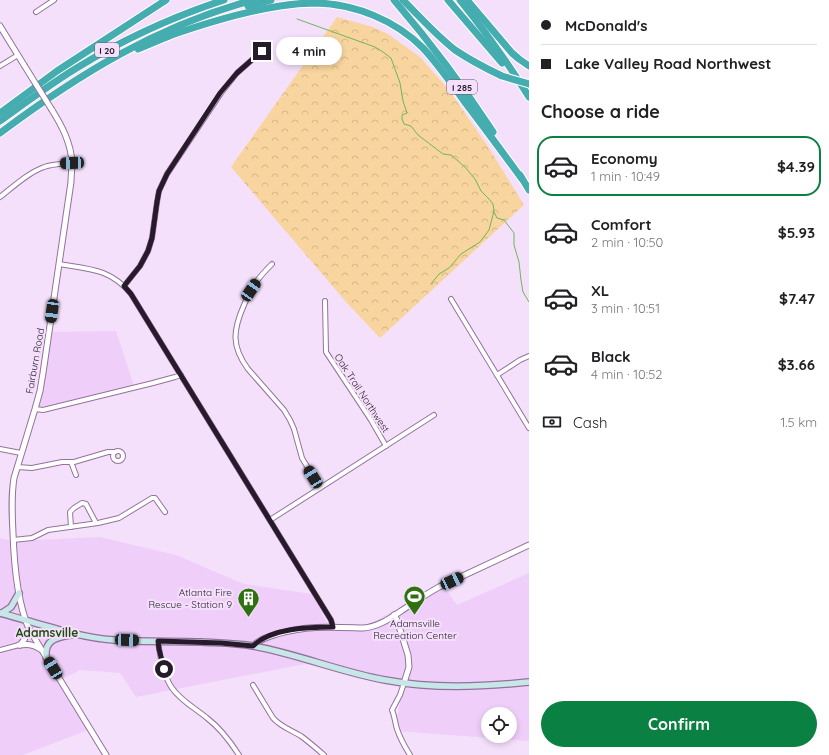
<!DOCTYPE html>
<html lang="en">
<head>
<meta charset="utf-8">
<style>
  :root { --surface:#fff; --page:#f6f6f6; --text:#202124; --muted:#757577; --line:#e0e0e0; --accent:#0b8043 }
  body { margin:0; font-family:Quicksand,sans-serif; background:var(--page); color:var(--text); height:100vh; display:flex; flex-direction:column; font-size:15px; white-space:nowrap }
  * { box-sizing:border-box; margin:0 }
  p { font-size:13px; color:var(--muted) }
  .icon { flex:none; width:22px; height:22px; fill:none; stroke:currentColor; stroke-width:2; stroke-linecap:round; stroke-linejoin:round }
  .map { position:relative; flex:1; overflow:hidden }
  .side { display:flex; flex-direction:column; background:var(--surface); width:300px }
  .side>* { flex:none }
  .guide { display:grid; align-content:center; height:88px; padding:0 12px; background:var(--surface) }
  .buttons { position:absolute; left:481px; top:707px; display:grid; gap:8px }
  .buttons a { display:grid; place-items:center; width:36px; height:36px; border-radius:50%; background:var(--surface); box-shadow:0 2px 6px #0003; font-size:20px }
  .end { position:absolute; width:18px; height:18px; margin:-9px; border:5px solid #271a2b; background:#fff; box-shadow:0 0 0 2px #fff }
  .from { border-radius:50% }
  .bubble { position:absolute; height:28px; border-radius:14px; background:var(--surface); box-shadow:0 2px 6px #0003; font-size:13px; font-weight:800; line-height:28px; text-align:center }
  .car { position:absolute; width:12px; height:24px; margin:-12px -6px; border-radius:5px; box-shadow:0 0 3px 1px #0007; background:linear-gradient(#222 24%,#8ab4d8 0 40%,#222 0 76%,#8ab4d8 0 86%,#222 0) }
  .guide b { display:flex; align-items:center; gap:14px; height:38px; font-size:15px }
  .guide b+b { border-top:1px solid var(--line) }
  .guide i { width:10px; height:10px; background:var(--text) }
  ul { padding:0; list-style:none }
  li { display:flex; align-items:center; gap:12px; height:60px; margin:0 8px 6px; padding:0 4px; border:2px solid transparent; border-radius:16px }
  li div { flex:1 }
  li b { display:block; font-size:15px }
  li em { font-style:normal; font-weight:800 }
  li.active { border-color:var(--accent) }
  li>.icon { width:36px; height:36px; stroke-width:1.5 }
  h2 { padding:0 12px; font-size:18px; line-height:48px }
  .pay { display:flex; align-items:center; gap:10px; height:44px; padding:0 12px; font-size:15px }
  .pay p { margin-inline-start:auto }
  .primary-button { display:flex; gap:8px; margin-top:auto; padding:8px 12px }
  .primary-button a { flex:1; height:46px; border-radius:24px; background:var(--accent); color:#fff; font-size:16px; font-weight:800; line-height:46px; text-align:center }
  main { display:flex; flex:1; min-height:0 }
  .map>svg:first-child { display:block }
  .built { fill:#efcff9; fill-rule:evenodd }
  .forest { fill:url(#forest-crowns) }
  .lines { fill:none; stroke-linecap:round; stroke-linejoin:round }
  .stream { stroke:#6eb656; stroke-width:1 }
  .minor-casing { stroke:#93729c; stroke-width:6 }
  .tertiary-casing { stroke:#93729c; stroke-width:7 }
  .secondary-casing { stroke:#93729c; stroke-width:8 }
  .motorway-casing { stroke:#fff; stroke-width:9 }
  .minor { stroke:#fff; stroke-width:4 }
  .tertiary { stroke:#fff; stroke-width:5 }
  .secondary { stroke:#c7e6e7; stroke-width:5.5 }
  .motorway { stroke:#45acaf; stroke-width:7 }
  .tertiary-bridge-casing { stroke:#93729c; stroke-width:7; stroke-linecap:butt }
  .motorway-bridge-casing { stroke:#fff; stroke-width:9; stroke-linecap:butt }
  .tertiary-bridge { stroke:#fff; stroke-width:5 }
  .motorway-bridge { stroke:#45acaf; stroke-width:7 }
  .route { stroke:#271a2b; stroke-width:5 }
  .labels { text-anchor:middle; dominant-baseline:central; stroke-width:4; stroke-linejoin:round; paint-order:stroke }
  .shield { fill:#f5e0fc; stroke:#65556a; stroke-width:1 }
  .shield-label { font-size:9px; font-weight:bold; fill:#271a2b }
  .street-label { font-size:10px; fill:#271a2b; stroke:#f5e0fc }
  .poi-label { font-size:10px; fill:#271a2b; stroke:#f5e0fc; text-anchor:end }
  .quarter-label { font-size:12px; font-weight:bold; fill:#204b0f; stroke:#f5e0fc }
</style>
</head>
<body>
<main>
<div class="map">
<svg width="529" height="755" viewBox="0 0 529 755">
  <defs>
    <pattern id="forest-crowns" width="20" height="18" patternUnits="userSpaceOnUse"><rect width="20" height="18" fill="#f8d59f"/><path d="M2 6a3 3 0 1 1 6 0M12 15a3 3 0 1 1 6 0" fill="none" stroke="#d5b689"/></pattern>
  </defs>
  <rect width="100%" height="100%" fill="#f5e0fc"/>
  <g class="built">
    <path d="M116 331 135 389 36 411 44 332Z"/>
    <path d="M100 537 176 555 244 584 312 594 329 626H366L393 611 442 583 457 605 529 573V741L395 731 403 684 305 664 136 697 120 673 80 670 61 680 88 730 23 755H0V538L12 541ZM488 714H510V736H488Z"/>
  </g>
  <path class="forest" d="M337 17 373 27 388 34 420 57 449 90 489 148 524 205 380 338 346 302 231 167Z"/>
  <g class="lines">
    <g class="stream">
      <path d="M297 19 375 47 383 52 391 58 400 83 403 101 407 113 402 115V119L404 124 411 126 418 135 443 154 451 155 465 167 475 179 481 191 489 199 493 204 494 211 489 230 480 242 461 254 449 268 439 274 431 284"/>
      <path d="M494 212 497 218 504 220 514 233V245L519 262 521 280 523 292 529 302"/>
    </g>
    <defs>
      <g id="minor">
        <path d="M36 12 54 0"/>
        <path d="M0 66 18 55"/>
        <path d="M0 197C14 186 28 173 44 167 53 164 62 164 72 163"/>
        <path d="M59 264C90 269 111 269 131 294L331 620 333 627"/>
        <path d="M272 264C258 278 252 286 244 305 233 330 231 346 248 369L284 410 290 420 294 429 302 458 320 488"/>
        <path d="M124 286 140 266 148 251 152 238 157 202 159 191 167 174 221 93 237 73 262 51"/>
        <path d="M451 299 529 428"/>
        <path d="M325 301 326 352 371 420 386 446"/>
        <path d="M497 375 520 360 529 356"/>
        <path d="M35 409 43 410 153 383 175 377 181 375"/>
        <path d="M0 449 21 453"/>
        <circle cx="118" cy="456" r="5"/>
        <path d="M71 462 76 475"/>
        <path d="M17 467 32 468 62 462H74L108 452H115"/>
        <path d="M270 520 434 415"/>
        <path d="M71 527 70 512 74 508 82 503 86 504 96 523"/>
        <path d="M13 540 32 538 48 530 98 523 119 518 152 498H155L165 512"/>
        <path d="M158 641C160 657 163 675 172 688 181 701 195 708 207 718 220 728 230 741 239 755"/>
        <path d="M0 650 19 645"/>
        <path d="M404 683 400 695 392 710C395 717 395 723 397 729 400 738 405 747 410 755"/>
        <path d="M253 685 273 718C281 727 291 730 301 736 309 742 316 748 324 755"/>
      </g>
      <g id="tertiary">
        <path d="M0 26 24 65"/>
        <path d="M52 110C62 126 71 143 72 163 72 169 71 176 71 182L43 373 40 391 35 409 14 478C11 496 12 514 13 533 14 562 17 602 29 629L106 755"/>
        <path d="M394 615 397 620 408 655 409 667 404 683"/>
        <path d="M19 645C27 644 33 644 40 649"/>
        <path d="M20 645 24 640 29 629"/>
        <path d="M253 646C260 639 268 637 277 634 307 625 333 627 363 628 380 627 393 616 407 607 418 600 428 593 439 587L529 545"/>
      </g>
      <g id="secondary">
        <path d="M0 613C38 623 75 637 114 640 144 642 173 641 202 642 219 643 236 643 253 646 298 654 340 672 385 680 433 689 481 687 529 682"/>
        <path d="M2 613 11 607 19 593"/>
        <path d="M46 657C44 637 61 637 76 634"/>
      </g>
      <g id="motorway">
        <path d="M394 0C430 42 463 86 493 132"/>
        <path d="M403 0C420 17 436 35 455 50 470 60 485 68 502 76"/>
        <path d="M448 0 502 63"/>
        <path d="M460 0C485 31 508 63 529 97"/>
        <path d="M467 0 512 53 519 59 529 66"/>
        <path d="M248 6 271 0"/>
        <path d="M166 37C203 24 241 12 280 6 292 4 304 3 316 3 355 4 395 20 423 48 438 64 451 83 464 101 484 127 503 153 522 179"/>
        <path d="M138 49 169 36"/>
        <path d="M0 113 57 71 166 0"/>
        <path d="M0 121C25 103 49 85 75 69 122 40 172 17 224 0"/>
        <path d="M0 133C79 74 157 26 253 0"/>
        <path d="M520 175 529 190"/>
      </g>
    </defs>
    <use href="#minor" class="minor-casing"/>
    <use href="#tertiary" class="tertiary-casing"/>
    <use href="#secondary" class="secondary-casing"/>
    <use href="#motorway" class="motorway-casing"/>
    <use href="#minor" class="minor"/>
    <use href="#tertiary" class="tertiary"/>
    <use href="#secondary" class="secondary"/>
    <use href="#motorway" class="motorway"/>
    <defs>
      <path id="tertiary-bridge" d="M24 65 52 110"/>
      <path id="motorway-bridge" d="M502 76 529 84"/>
    </defs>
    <use href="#tertiary-bridge" class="tertiary-bridge-casing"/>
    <use href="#motorway-bridge" class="motorway-bridge-casing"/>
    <use href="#tertiary-bridge" class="tertiary-bridge"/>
    <use href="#motorway-bridge" class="motorway-bridge"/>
  </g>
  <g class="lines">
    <path class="route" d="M164 669 159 649 158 641 221 643 253 646C271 628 309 627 333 627L331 620 131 294 124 286 140 266 148 251 152 238 157 202 159 191 167 174 220 93 237 73 262 51"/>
  </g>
  <defs>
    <symbol id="stadium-pin" viewBox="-11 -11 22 30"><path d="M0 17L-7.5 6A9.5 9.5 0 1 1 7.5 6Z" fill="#2e710e" stroke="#f5e0fc"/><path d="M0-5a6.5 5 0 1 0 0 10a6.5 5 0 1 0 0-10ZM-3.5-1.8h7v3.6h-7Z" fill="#fff"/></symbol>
    <symbol id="building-pin" viewBox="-11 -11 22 30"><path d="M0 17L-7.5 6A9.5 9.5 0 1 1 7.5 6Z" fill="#2e710e" stroke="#f5e0fc"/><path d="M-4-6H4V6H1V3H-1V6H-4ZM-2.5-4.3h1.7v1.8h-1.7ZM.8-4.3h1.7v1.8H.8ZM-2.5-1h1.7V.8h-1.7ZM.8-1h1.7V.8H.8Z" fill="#fff"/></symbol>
  </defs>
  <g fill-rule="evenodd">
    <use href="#stadium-pin" x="402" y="584" width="25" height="34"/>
    <use href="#building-pin" x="236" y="586" width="25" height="34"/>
  </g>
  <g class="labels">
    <g class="shield">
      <rect x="95" y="43" width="24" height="14" rx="3"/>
      <rect x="447" y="80" width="30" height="14" rx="3"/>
    </g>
    <g class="shield-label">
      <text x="107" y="50">I 20</text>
      <text x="462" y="87">I 285</text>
    </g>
    <g class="street-label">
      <text transform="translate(35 361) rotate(-80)">Fairburn Road</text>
      <text transform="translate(362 393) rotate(57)">Oak Trail Northwest</text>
    </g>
    <g class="poi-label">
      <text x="232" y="592">Atlanta Fire<tspan x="232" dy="12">Rescue - Station 9</tspan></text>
      <text x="415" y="623" text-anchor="middle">Adamsville<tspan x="415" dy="12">Recreation Center</tspan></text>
    </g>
    <g class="quarter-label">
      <text x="47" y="632">Adamsville</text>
    </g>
  </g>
</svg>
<div class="buttons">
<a><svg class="icon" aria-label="locate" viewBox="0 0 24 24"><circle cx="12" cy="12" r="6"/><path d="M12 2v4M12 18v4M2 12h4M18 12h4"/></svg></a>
</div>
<i class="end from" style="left:164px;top:669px"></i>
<i class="end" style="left:262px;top:51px"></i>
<div class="bubble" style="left:276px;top:37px;width:66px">4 min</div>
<i class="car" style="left:72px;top:163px;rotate:268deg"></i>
<i class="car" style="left:251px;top:290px;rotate:34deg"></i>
<i class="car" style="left:52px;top:311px;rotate:188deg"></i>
<i class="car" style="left:313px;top:477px;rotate:328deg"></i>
<i class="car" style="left:452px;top:581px;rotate:65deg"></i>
<i class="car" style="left:127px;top:640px;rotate:92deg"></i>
<i class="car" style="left:53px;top:668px;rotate:329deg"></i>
</div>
<section class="side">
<div class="guide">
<b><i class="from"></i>McDonald's</b>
<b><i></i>Lake Valley Road Northwest</b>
</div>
<h2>Choose a ride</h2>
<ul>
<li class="active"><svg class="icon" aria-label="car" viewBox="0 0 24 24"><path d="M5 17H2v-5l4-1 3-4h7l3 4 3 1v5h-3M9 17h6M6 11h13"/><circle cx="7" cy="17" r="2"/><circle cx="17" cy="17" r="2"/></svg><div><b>Economy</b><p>1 min · 10:49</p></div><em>$4.39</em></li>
<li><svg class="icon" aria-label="car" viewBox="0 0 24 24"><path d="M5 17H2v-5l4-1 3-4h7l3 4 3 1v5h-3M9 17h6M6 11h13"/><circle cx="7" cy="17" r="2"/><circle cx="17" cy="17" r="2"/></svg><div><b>Comfort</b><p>2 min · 10:50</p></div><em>$5.93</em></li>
<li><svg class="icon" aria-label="car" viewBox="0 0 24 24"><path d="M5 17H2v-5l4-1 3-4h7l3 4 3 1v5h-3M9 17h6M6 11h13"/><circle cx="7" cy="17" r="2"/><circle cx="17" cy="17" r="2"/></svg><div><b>XL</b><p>3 min · 10:51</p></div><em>$7.47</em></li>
<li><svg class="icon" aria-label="car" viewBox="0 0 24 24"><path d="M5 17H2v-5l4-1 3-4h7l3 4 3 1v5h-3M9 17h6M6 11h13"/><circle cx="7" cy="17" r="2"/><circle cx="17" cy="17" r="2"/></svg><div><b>Black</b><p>4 min · 10:52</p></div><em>$3.66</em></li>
</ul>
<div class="pay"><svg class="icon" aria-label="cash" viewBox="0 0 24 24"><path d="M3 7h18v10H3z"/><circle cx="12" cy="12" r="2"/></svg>Cash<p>1.5 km</p></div>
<div class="primary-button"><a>Confirm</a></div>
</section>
</main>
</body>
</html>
